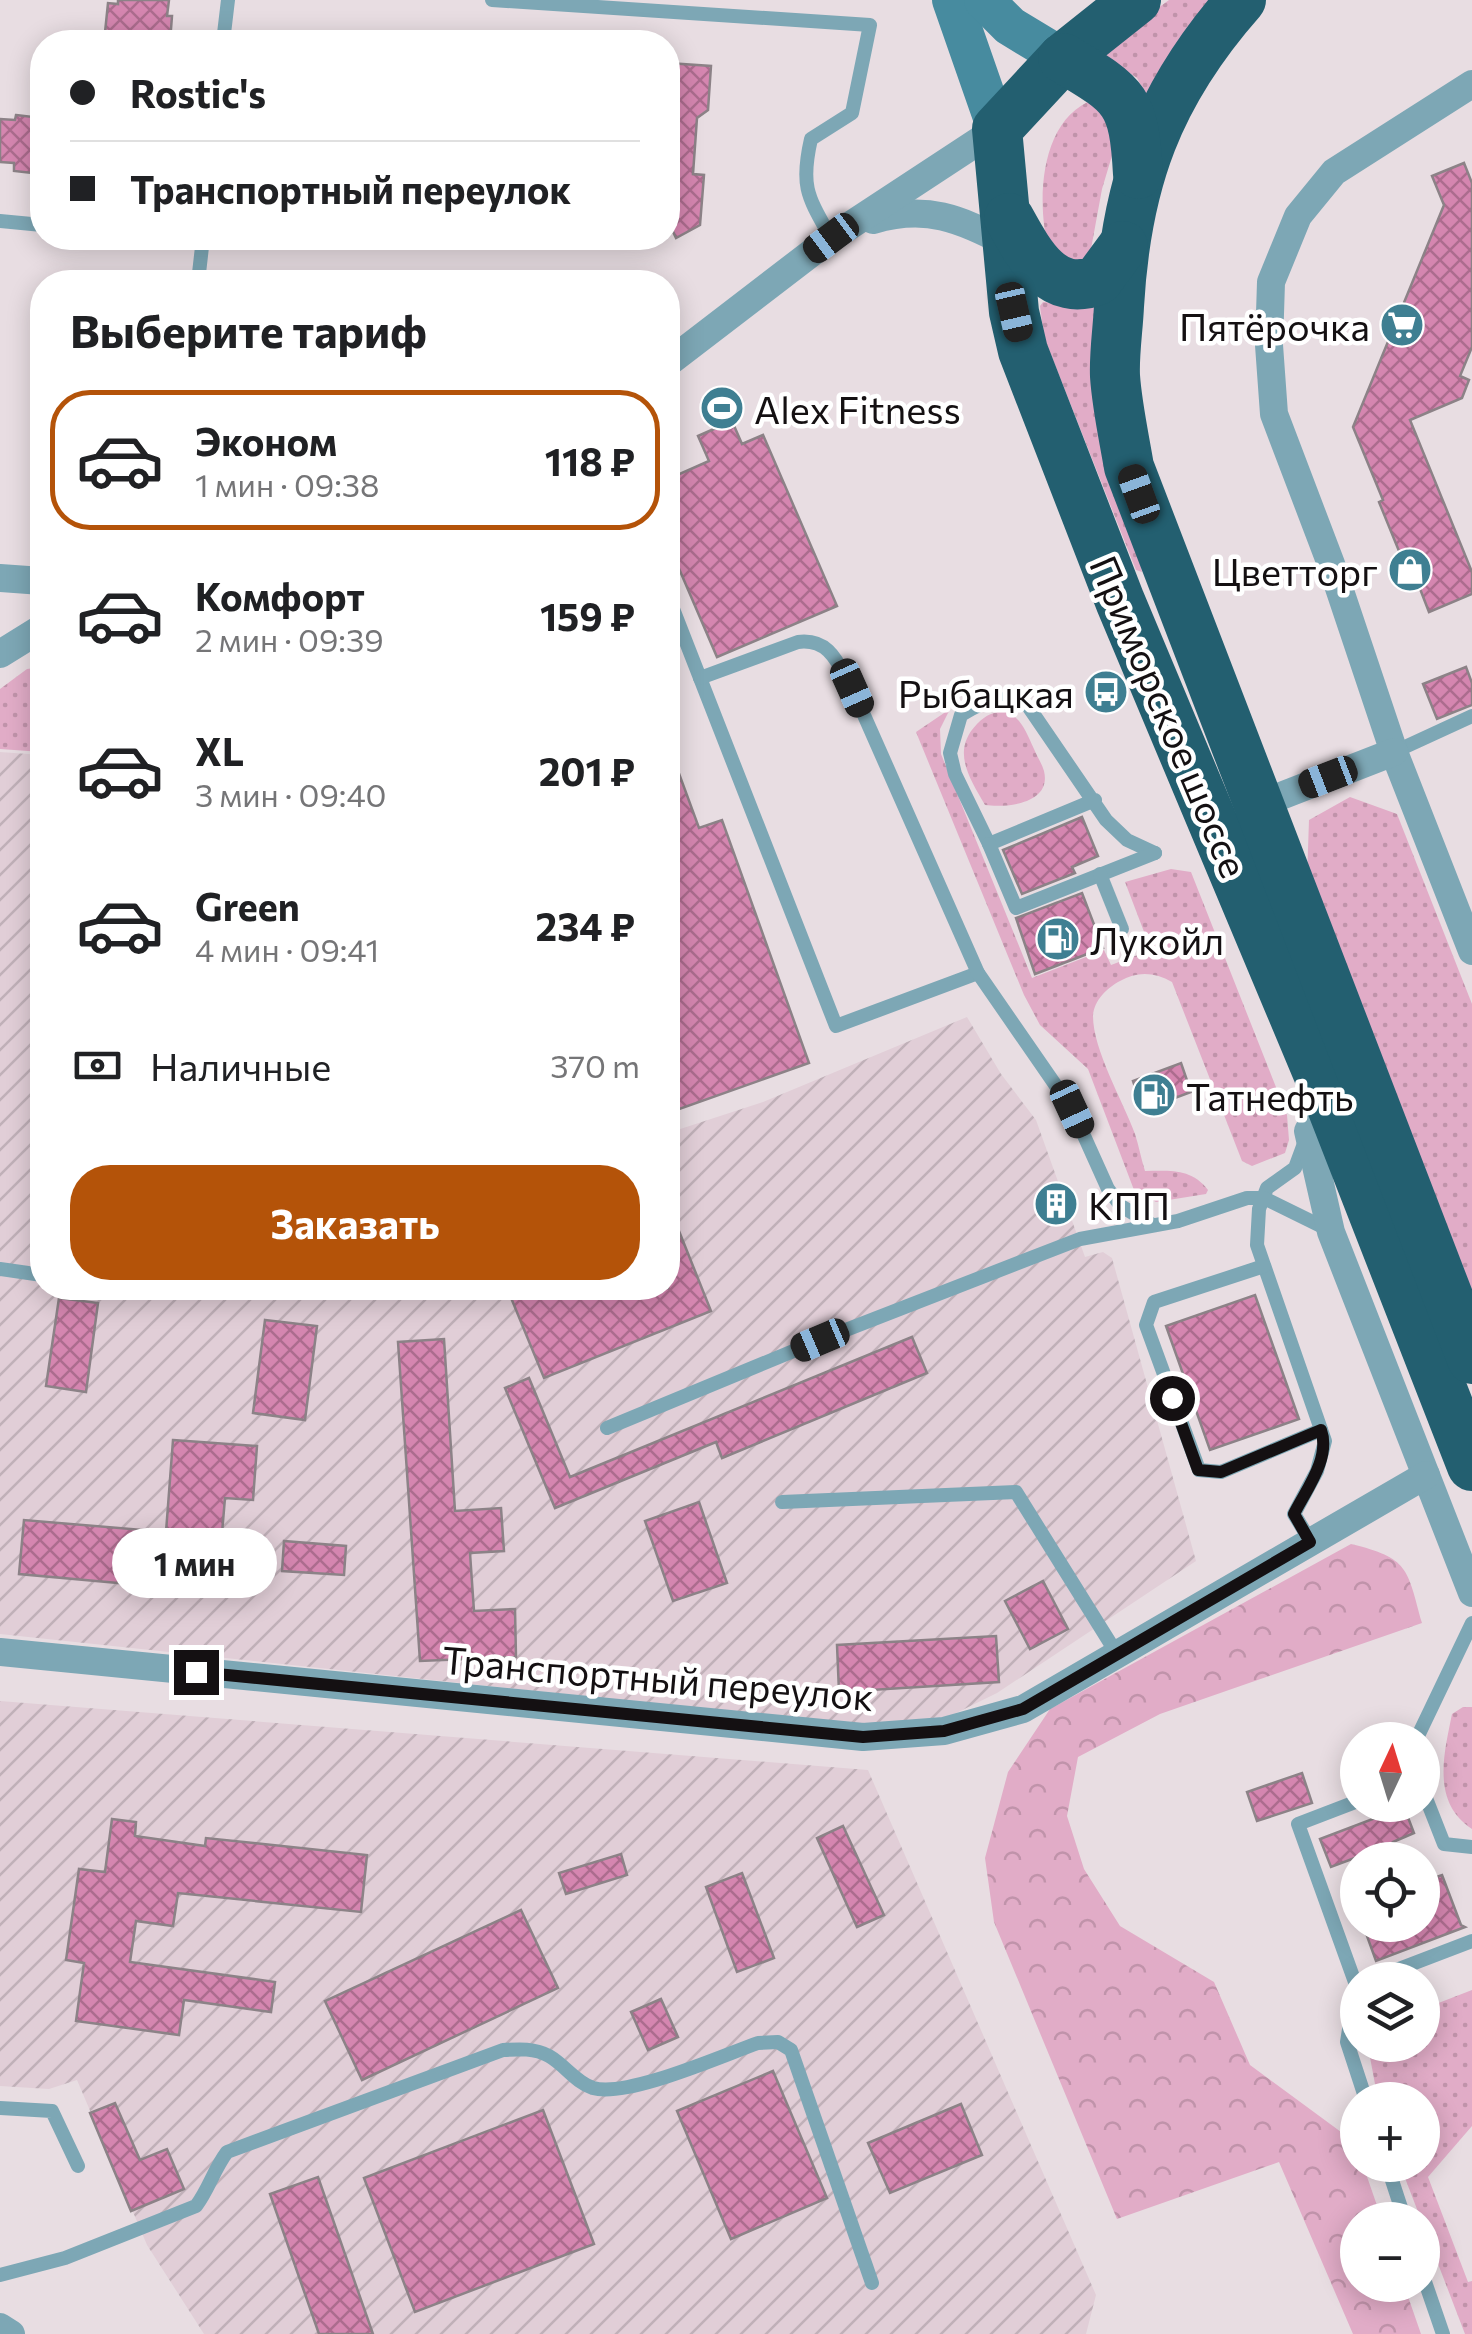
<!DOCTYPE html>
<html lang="ru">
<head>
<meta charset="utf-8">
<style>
  :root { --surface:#fff; --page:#f2f2f2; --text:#202124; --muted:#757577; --line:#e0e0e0; --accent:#b45309 }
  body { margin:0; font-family:Commissioner,sans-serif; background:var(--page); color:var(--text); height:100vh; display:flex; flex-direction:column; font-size:38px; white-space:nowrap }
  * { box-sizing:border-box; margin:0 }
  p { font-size:32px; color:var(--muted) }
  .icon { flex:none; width:55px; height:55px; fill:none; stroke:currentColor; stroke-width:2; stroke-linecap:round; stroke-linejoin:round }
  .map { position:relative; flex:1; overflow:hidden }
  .panel { position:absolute; left:30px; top:270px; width:650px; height:1030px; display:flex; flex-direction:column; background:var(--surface); border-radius:40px; box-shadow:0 5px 25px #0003 }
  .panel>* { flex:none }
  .banner { position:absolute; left:30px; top:30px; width:650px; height:220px; border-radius:40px; box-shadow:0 5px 25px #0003; display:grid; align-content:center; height:220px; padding:0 40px; background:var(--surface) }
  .needle { width:65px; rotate:4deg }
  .buttons { position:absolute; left:1340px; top:1722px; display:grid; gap:20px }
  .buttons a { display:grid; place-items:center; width:100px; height:100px; border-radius:50%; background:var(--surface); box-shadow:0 5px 25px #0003; font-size:50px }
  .end { position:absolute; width:45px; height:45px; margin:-22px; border:12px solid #141012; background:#fff; box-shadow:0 0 0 5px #fff }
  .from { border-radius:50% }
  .bubble { position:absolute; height:70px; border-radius:35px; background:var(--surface); box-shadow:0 5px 25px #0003; font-size:32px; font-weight:700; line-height:70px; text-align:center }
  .car { position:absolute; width:30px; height:60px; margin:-30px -15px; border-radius:12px; box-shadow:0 0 8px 2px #0007; background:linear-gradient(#222 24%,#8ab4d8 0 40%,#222 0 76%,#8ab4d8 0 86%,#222 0) }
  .banner b { display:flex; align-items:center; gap:35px; height:95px; font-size:38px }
  .banner b+b { border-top:2px solid var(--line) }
  .banner i { width:25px; height:25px; background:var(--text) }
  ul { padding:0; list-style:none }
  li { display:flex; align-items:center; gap:30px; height:140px; margin:0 20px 15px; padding:0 20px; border:5px solid transparent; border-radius:40px }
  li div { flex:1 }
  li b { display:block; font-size:38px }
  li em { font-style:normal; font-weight:700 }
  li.active { border-color:var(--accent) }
  li>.icon { width:90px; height:90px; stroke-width:1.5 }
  h2 { padding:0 40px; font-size:45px; line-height:120px }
  .pay { display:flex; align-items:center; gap:25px; height:110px; padding:0 40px; font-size:38px }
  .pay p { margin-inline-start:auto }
  .button { display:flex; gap:20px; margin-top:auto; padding:20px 40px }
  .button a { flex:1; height:115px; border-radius:40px; background:var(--accent); color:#fff; font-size:40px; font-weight:700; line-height:115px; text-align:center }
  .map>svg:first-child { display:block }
  .industrial { fill:url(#industrial-furrows) }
  .grass { fill:url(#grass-dots) }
  .forest { fill:url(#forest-crowns) }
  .building { fill:url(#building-cross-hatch); stroke:#8c8287; stroke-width:2.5 }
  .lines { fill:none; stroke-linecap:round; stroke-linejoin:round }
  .lane { stroke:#7da7b5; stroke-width:14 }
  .street { stroke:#7da7b5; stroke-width:28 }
  .secondary { stroke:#478b9f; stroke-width:40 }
  .highway { stroke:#235f70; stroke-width:50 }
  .route { stroke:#141012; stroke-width:12 }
  .labels { text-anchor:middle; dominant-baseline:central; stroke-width:9; stroke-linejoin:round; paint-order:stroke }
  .poi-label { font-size:38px; fill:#141012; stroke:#fff; text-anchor:start }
  .street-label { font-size:38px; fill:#141012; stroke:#fff }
</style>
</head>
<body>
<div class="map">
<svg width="1472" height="2334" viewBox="0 0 1472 2334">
  <defs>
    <pattern id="industrial-furrows" width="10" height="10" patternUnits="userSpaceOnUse" patternTransform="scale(2.5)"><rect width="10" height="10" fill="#e1ced7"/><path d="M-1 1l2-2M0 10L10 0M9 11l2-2" fill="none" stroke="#c0b0b8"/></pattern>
    <pattern id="grass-dots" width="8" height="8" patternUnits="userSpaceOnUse" patternTransform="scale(2.5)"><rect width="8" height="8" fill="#e1acc7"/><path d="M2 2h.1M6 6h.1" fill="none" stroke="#c093aa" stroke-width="1.8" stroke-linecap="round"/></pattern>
    <pattern id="forest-crowns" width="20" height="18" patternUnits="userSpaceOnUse" patternTransform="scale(2.5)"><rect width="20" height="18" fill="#e1acc7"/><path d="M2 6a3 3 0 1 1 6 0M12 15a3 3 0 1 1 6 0" fill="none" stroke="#c093aa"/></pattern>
    <pattern id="building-cross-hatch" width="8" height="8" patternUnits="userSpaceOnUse" patternTransform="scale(2.5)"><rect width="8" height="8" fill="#d586b0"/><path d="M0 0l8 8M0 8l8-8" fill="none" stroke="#ac6c8e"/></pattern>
  </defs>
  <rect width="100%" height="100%" fill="#e8dde2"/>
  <g class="industrial">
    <path d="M0 752 42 755V1288H668V1133L763 1102 967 1017 1001 1074 1036 1120 1085 1257 1103 1252 1112 1258 1196 1561 997 1693 942 1720 864 1726 0 1634Z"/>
    <path d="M0 1701 868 1770 1096 2295 1086 2334H204L147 2245 77 2080 49 2089 0 2086Z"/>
  </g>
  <g class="grass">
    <path d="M1169 0H1219L1149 100 1137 78 1106 57 1105 47Z"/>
    <path d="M1095 99 1120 129 1102 189 1091 249 1081 266 1049 251C1036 203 1039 118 1095 99Z"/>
    <path d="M1043 302 1094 307 1142 572 1136 570 1044 337 1040 306Z"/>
    <path d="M42 667V752L0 749V689L27 669Z"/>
    <path d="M950 709 940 729 941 754 1032 978 1104 950 1111 965 1151 950 1125 882 1171 869 1191 872 1287 1115 1289 1140 1285 1153 1252 1166 1242 1161 1172 982C1155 972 1137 971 1120 981 1107 988 1094 1000 1093 1016 1093 1050 1123 1101 1135 1134 1139 1146 1141 1159 1145 1171 1170 1171 1191 1168 1208 1190L1206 1194 1156 1202 1134 1190 1088 1069 1040 1025 1024 995 916 732Z"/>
    <path d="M1006 711C1023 720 1026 732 1034 749 1037 756 1042 764 1044 771 1052 804 1006 808 985 805 969 777 951 751 977 724 987 714 993 712 1006 711Z"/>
    <path d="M1350 797 1397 814 1472 1004V1302L1307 878 1309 820Z"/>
    <path d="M1463 1707H1472V1829C1431 1802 1444 1754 1452 1714Z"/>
    <path d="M1472 1990V2126L1428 2177 1468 2282 1472 2281V2334H1465L1400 2165H1422V2100H1378L1369 2052 1371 2045H1422L1423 2009Z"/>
  </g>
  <path class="forest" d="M1351 1544C1409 1558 1407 1568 1422 1623L1160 1714 1078 1757 1067 1816 1084 1869 1120 1926 1214 1982 1250 2065 1356 2143 1358 2165H1363L1382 2220H1358V2285H1404L1421 2334H1353L1279 2162 1117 2219 994 1922 985 1858 1008 1772 1050 1709Z"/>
  <g class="building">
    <path d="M118 0H169L167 16H172L170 42H104L108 3 118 4Z"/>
    <path d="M668 63 711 66 708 110 697 118 693 174 704 175 700 225 676 238 668 221Z"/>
    <path d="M16 115 42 118V174L14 171V163L0 162V119L15 120Z"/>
    <path d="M1464 163 1472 183V347L1460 376 1469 380 1462 398 1410 420 1472 572V594L1429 612 1417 581 1412 583 1379 502 1383 500 1353 427 1444 205 1432 176Z"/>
    <path d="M732 421 742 444 763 435 837 606 717 657 668 543V479L709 461 698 436Z"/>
    <path d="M1466 667 1472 683V705L1437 719 1423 684Z"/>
    <path d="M670 749 699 828 722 820 809 1063 668 1113V750Z"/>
    <path d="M1082 817 1098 856 1072 867 1075 873 1022 894 1003 850Z"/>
    <path d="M1082 893 1103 948 1035 974 1016 918Z"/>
    <path d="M1181 1063 1191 1092 1143 1110 1133 1081Z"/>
    <path d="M669 1206 711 1311 544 1378 507 1288H668Z"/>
    <path d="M1255 1295 1299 1419 1210 1450 1166 1326Z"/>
    <path d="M59 1298 98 1303 86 1392 46 1386Z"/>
    <path d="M265 1320 317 1326 305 1420 253 1413Z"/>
    <path d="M912 1337 927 1373 722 1458 716 1442 555 1508 505 1388 529 1378 570 1477Z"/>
    <path d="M444 1339 455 1511 501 1508 504 1551 470 1553 474 1611 515 1609 516 1657 420 1661 398 1342Z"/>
    <path d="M173 1440 257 1446 253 1500 225 1498 217 1592 19 1574 24 1520 166 1532Z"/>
    <path d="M699 1502 727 1583 673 1601 645 1521Z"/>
    <path d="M284 1541 346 1546 344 1575 282 1571Z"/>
    <path d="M1043 1581 1068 1629 1030 1649 1005 1601Z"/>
    <path d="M996 1636 999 1682 839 1692 837 1645Z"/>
    <path d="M1302 1773 1312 1803 1257 1821 1247 1792Z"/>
    <path d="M1404 1807 1414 1833 1393 1842 1400 1860H1370L1368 1853 1331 1867 1320 1839Z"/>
    <path d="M112 1819 136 1822 135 1836 205 1846 206 1838 367 1855 361 1912 178 1893 173 1926 136 1921 130 1962 275 1982 271 2012 184 2000 179 2035 76 2021 84 1963 66 1960 79 1869 105 1872Z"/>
    <path d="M843 1826 884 1915 857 1927 817 1838Z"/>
    <path d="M621 1854 627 1875 566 1894 559 1873Z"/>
    <path d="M742 1873 774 1958 737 1972 706 1887Z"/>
    <path d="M1442 1875 1461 1925 1465 1927 1376 1961 1363 1925H1422V1882Z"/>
    <path d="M521 1910 558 1988 362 2080 325 2001Z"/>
    <path d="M661 1999 678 2037 648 2050 631 2012Z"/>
    <path d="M773 2071 827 2198 731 2239 677 2111Z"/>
    <path d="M115 2103 140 2160 167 2149 184 2189 131 2211 90 2113Z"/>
    <path d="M961 2104 982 2155 890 2193 868 2143Z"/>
    <path d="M543 2110 594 2244 415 2312 364 2178Z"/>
    <path d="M318 2177 373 2334H319L270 2194Z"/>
  </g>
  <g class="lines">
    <g class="lane">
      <path d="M492 0 870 25 852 113 811 139C800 187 808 197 831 238"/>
      <path d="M223 42 228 0"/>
      <path d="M0 221 42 225"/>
      <path d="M173 238 202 240"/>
      <path d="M198 282 203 238"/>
      <path d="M668 596 836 1026 978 973"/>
      <path d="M700 678 798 642C830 638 838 664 852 688L978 973 1072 1109 1108 1189 1121 1206 1151 1224"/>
      <path d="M1394 752 1472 716"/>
      <path d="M1095 800 989 844 955 774 950 753 961 715C986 700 1001 693 1028 706L1106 820 1127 840 1155 853"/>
      <path d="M989 844 1016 908 1155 853"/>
      <path d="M1100 874 1122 929"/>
      <path d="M1305 1141 1295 1168 1267 1188 1259 1209 1257 1245 1325 1441 1317 1471 1294 1514 1311 1542"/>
      <path d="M1264 1266 1154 1302 1146 1325 1199 1470 1221 1472 1321 1430"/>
      <path d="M0 1269 42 1275"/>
      <path d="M607 1428 820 1340 1080 1239 1178 1221 1247 1198H1264L1331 1231"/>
      <path d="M782 1502 1016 1492 1117 1654"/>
      <path d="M1416 1740 1472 1623"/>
      <path d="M1422 1788 1444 1844 1472 1847"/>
      <path d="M1358 1801 1298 1824 1356 1985 1347 2042 1366 2100"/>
      <path d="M1370 1980 1472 1941"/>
      <path d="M0 2108 52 2111 78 2166"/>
      <path d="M1387 2165 1405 2220"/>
      <path d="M1422 2273 1443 2334"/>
      <path d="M0 2275 65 2258 196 2206C209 2189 214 2169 227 2152L503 2050C519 2049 535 2048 549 2056 565 2065 575 2082 593 2088 627 2098 721 2056 758 2043L778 2042 791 2050 872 2283"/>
    </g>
    <g class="street">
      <path d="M1472 84 1334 172 1298 216 1271 282 1269 345 1274 414 1331 564 1394 752 1472 951"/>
      <path d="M873 220C927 204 959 219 1007 243"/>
      <path d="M668 363 831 238 997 129"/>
      <path d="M0 578 42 581"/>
      <path d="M0 654 42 628"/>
      <path d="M1258 805 1394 752"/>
      <path d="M1328 1097 1308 1131 1331 1232 1472 1593"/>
      <path d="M0 1652 863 1737 944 1731 1023 1709 1426 1475"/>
      <path d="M0 2327 11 2334"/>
    </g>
    <g class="secondary">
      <path d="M952 0 997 129"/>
      <path d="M984 0 1010 26 1063 58"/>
    </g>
    <g class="highway">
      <path d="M1136 0 1063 58 997 129 1014 312 1023 351 1120 601 1328 1097 1472 1466"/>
      <path d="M1241 0C1158 94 1126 182 1119 306 1118 329 1114 353 1115 376 1117 406 1124 437 1129 467L1472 1359"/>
      <path d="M1063 58C1125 95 1134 99 1138 174"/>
      <path d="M1009 218C1028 252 1051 299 1098 280L1123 246"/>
    </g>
  </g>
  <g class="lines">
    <path class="route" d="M196 1672 863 1737 944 1731 1023 1709 1310 1542 1294 1514C1306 1490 1331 1458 1321 1430L1221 1472 1198 1470 1172 1398"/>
  </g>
  <defs>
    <symbol id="supermarket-disc" viewBox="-11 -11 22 22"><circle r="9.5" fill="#3f7f92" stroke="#fff"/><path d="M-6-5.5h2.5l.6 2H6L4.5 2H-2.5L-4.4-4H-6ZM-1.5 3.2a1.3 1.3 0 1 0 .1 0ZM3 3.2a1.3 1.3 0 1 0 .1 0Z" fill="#fff"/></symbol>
    <symbol id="stadium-disc" viewBox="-11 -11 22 22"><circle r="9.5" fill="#3f7f92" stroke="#fff"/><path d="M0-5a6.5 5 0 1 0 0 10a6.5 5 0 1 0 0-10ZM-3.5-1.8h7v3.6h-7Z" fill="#fff"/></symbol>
    <symbol id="shop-disc" viewBox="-11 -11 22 22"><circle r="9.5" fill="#3f7f92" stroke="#fff"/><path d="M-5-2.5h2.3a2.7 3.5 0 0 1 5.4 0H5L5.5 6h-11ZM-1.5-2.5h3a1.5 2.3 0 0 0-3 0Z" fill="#fff"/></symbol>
    <symbol id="bus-disc" viewBox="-11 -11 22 22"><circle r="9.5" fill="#3f7f92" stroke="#fff"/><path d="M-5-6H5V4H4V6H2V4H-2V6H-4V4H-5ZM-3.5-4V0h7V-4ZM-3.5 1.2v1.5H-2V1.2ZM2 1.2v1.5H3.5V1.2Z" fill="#fff"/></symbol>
    <symbol id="fuel-disc" viewBox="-11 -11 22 22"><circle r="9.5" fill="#3f7f92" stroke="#fff"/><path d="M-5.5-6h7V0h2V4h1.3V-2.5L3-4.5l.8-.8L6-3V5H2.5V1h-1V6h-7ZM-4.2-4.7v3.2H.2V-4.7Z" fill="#fff"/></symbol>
    <symbol id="building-disc" viewBox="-11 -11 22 22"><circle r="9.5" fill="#3f7f92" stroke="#fff"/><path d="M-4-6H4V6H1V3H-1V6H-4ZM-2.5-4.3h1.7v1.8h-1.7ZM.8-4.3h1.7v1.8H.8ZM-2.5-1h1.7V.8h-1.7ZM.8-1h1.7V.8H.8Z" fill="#fff"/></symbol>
  </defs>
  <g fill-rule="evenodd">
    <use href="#supermarket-disc" x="1377" y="300" width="50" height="50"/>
    <use href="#stadium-disc" x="697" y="383" width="50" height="50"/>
    <use href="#shop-disc" x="1385" y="545" width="50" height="50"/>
    <use href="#bus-disc" x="1081" y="667" width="50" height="50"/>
    <use href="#fuel-disc" x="1033" y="914" width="50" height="50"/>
    <use href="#fuel-disc" x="1129" y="1070" width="50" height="50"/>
    <use href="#building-disc" x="1031" y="1179" width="50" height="50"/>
  </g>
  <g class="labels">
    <g class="poi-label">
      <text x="1370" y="325" text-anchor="end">Пятёрочка</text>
      <text x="754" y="408">Alex Fitness</text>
      <text x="1378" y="570" text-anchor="end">Цветторг</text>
      <text x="1074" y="692" text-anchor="end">Рыбацкая</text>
      <text x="1090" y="939">Лукойл</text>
      <text x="1186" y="1095">Татнефть</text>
      <text x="1088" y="1204">КПП</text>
    </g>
    <g class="street-label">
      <text transform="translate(1170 716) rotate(67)">Приморское шоссе</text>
      <text transform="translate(658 1677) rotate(5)">Транспортный переулок</text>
    </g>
  </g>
</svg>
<div class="buttons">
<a><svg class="needle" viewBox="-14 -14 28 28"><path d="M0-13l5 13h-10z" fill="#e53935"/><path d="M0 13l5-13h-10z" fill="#757577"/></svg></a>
<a><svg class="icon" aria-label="locate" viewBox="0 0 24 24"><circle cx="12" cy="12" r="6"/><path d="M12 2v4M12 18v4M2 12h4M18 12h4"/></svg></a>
<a><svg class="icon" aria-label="layers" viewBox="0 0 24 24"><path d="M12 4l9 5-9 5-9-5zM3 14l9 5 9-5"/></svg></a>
<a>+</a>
<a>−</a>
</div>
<i class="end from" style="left:1172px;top:1398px"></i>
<i class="end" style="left:196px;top:1672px"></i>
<div class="bubble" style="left:112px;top:1528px;width:165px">1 мин</div>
<i class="car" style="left:831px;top:238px;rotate:233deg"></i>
<i class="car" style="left:1014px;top:312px;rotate:167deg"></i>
<i class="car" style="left:1139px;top:494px;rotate:340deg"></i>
<i class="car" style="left:852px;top:688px;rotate:156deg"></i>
<i class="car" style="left:1328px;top:777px;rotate:249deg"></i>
<i class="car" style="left:1072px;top:1109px;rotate:155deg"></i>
<i class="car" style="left:820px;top:1340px;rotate:247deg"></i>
<div class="banner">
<b><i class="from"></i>Rostic's</b>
<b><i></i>Транспортный переулок</b>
</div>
<section class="panel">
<h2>Выберите тариф</h2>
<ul>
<li class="active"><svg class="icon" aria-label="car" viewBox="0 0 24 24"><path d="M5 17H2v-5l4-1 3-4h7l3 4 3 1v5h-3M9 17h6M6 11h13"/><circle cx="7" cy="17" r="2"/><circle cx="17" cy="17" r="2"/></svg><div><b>Эконом</b><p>1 мин · 09:38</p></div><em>118 ₽</em></li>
<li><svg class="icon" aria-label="car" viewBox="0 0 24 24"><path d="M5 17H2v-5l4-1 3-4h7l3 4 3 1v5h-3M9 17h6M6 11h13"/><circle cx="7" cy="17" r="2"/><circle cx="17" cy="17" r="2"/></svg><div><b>Комфорт</b><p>2 мин · 09:39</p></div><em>159 ₽</em></li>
<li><svg class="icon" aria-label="car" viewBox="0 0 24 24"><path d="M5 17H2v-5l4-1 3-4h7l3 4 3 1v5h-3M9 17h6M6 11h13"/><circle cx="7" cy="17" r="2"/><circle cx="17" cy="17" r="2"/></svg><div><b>XL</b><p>3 мин · 09:40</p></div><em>201 ₽</em></li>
<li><svg class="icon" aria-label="car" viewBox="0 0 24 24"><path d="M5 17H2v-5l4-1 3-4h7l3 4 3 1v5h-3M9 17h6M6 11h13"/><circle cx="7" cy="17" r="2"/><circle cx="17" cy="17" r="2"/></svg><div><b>Green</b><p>4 мин · 09:41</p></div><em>234 ₽</em></li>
</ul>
<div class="pay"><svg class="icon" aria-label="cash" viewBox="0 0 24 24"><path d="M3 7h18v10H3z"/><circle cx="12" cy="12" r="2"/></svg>Наличные<p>370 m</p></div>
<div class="button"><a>Заказать</a></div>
</section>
</div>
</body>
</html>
